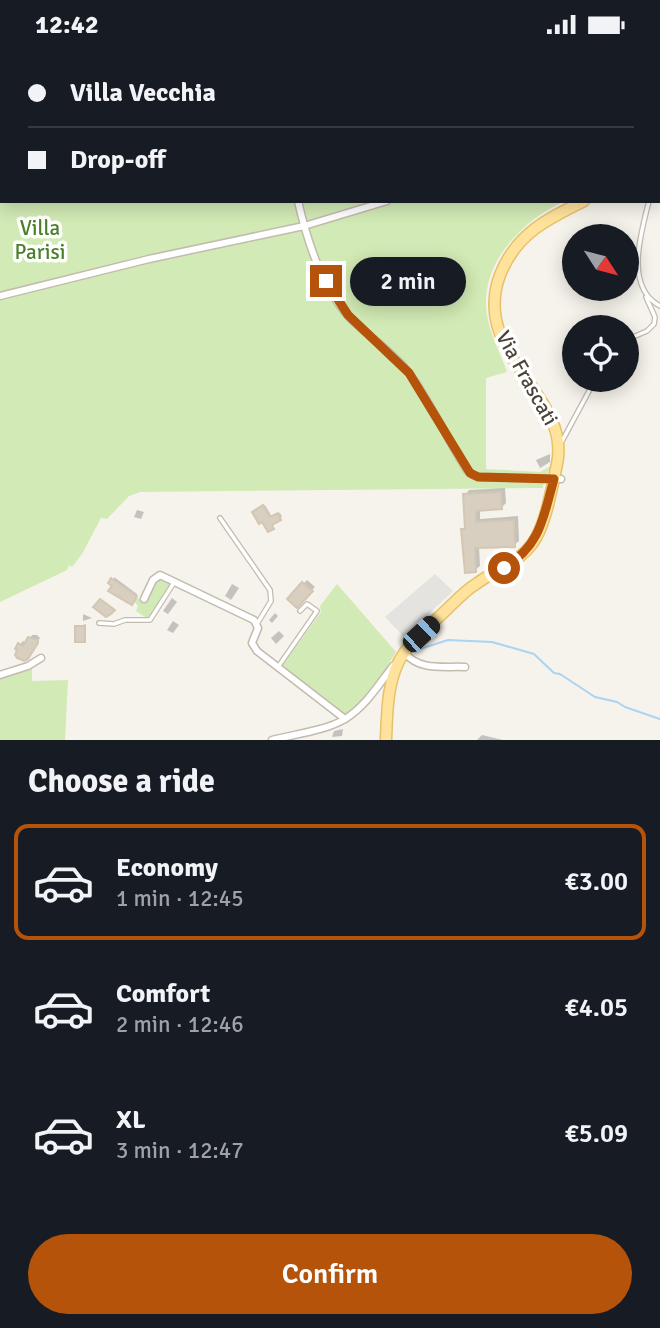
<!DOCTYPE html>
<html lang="en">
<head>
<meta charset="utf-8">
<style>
  :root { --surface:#171b24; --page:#242831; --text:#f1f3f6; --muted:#9ea1a6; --line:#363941; --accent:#b45309 }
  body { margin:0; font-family:Signika,sans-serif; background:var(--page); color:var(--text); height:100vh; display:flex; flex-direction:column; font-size:26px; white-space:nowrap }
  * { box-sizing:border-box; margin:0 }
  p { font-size:23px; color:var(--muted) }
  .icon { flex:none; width:38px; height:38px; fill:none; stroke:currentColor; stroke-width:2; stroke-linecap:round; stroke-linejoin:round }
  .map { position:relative; height:691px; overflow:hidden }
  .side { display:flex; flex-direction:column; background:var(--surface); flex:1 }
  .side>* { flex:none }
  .hud { position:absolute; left:0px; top:0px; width:662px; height:154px; box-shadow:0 4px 18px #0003; display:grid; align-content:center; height:154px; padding:0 28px; background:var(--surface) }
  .needle { width:46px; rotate:126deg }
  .fabs { position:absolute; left:562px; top:175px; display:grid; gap:14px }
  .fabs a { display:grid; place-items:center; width:77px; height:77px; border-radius:50%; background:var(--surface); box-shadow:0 4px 18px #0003; font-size:35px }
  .end { position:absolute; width:32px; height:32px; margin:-16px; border:9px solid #b45309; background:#fff; box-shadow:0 0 0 4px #fff }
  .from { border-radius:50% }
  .bubble { position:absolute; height:49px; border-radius:24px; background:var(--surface); box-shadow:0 4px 18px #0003; font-size:23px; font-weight:600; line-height:49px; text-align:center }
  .car { position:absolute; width:21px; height:42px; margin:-21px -10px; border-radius:9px; box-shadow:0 0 5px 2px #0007; background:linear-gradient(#222 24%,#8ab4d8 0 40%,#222 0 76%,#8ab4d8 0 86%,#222 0) }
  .hud b { display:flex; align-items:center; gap:24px; height:66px; font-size:26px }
  .hud b+b { border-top:2px solid var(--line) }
  .hud i { width:18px; height:18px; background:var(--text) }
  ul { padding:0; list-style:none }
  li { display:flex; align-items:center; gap:21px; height:116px; margin:0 14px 10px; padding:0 14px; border:4px solid transparent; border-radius:14px }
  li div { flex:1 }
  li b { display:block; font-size:26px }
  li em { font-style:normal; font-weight:600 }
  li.active { border-color:var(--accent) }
  li>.icon { width:63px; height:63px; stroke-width:1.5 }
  h2 { padding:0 28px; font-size:32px; line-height:84px }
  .button { display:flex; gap:14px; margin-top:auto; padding:14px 28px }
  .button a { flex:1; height:80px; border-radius:42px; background:var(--accent); color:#fff; font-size:28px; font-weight:600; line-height:80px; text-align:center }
  .status { display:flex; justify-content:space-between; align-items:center; height:49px; padding:0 35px; background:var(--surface); direction:ltr }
  .status svg { height:19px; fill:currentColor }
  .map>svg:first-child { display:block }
  .green { fill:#d2eab5 }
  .parking { fill:#e5e3e0 }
  .shadow { fill:#0003 }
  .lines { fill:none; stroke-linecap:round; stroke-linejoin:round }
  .stream { stroke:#a9d4f2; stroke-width:2 }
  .building { fill:#d8cfc1; stroke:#d3c7b4; stroke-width:2 }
  .lane-casing { stroke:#c2bbae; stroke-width:6 }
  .street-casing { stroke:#c2bbae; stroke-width:9 }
  .primary-casing { stroke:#e6c16a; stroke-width:13 }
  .path { stroke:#c4b79f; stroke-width:2; stroke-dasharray:3.5 3.5; stroke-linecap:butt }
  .lane { stroke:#fff; stroke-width:3.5 }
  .street { stroke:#fff; stroke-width:6 }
  .primary { stroke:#ffe39c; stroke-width:10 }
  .route { stroke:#b45309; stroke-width:9 }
  .labels { text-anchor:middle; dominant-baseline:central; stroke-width:7; stroke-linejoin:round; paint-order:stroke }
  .park-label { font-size:21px; fill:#4a7f2a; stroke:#fff }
  .street-label { font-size:21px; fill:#4b4439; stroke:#fff }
</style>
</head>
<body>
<div class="status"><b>12:42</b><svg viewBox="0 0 49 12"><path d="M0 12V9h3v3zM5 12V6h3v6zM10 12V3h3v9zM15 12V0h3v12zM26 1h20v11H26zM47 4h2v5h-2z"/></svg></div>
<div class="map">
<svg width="660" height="691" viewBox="0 0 660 691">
  <rect width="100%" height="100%" fill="#f6f3ec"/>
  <g class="green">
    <path d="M94 0H388V2H92Z"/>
    <path d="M0 9 2 152H565C520 172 476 218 488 271 492 289 501 306 507 323L486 329V420L540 423 551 417 544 430 543 439 140 443 129 447 107 470 101 469 82 505 72 518 69 516 67 521 0 553Z"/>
    <path d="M159 528 172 533 148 570 136 562 138 557 134 552 136 548 144 553Z"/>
    <path d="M337 535 396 603C383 624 368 655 345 666L282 617 321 563 320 557Z"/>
    <path d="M32 620V632L68 631 65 691H0V629Z"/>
  </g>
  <path class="parking" d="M435 525 453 542 404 588 385 568Z"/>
  <g class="shadow">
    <path d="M434 0H462L470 2H435Z"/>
    <path d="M633 314 635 322 626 326V316Z"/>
    <path d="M550 405V413L540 419 536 411Z"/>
    <path d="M505 439 506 454 501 459 480 460V470L518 467 519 492 514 496 479 497 480 517 475 521 463 481 466 478 465 446 469 441Z"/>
    <path d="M265 456 272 468 280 464 282 468 272 473 273 479 255 462Z"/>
    <path d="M137 461 144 463 141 470 134 468Z"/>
    <path d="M114 528 137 545 134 552 114 536Z"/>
    <path d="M307 531 315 538 297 556 290 550Z"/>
    <path d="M232 535 239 539 231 551 225 547Z"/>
    <path d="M172 549 177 553 168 565 163 562Z"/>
    <path d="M275 564 278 567 272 574 269 571Z"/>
    <path d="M83 565 92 569 83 572Z"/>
    <path d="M173 572 179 576 173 584 167 581Z"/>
    <path d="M86 575V589L84 591 77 578Z"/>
    <path d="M279 582 284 587 276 595 271 589Z"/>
    <path d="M32 586H37L40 589 29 606 17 599 23 592 27 594Z"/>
    <path d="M343 680 342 687 332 688 334 682Z"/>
    <path d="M482 686 503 691H477Z"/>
  </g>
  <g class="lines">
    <path class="stream" d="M415 599 420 600 448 591 492 593 534 605 554 624 560 625 595 648 617 653 625 658 660 670"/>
  </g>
  <g class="building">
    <path d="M501 443 502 460 476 462V473L514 471 515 498 475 499 476 523 465 524 461 480H465L463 445Z"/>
    <path d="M263 456 270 468 278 464 281 471 272 476 274 480 268 483 262 473 259 475 252 463Z"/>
    <path d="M111 529 137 547 132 556 108 542 112 537 108 534Z"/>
    <path d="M302 533 313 542 297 559 287 550Z"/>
    <path d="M100 550 115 561 111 565 106 568 93 558Z"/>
    <rect x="75" y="577" width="10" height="16"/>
    <path d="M28 588 38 591V594L28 610 24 612 17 609 15 606 17 601 15 600 18 594 23 597Z"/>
  </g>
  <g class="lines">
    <defs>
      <g id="lane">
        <path d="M601 2 602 0"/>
        <path d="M633 2 641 0"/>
        <path d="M660 44V43"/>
        <path d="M660 109V108"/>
        <path d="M649 152C641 184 624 238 660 257"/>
        <path d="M626 291 647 282 654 275 655 268 646 248"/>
        <path d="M561 394 595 331"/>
        <path d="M220 469 270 541 271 552 257 575"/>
        <path d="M99 574 114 575 125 571H150L175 532"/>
        <path d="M278 618 317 562 307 555 300 562"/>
      </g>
      <g id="street">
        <path d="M265 0V2"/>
        <path d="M393 0 394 2"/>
        <path d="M298 152C307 192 322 239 350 269 369 288 393 303 409 324 431 354 447 390 467 421L473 426 481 428 561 430"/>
        <path d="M0 247 149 210 304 177 387 152"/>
        <path d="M144 550 153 531 160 526 254 571 258 579 252 594 257 602 345 670"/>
        <path d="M405 604C419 622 444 617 465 618"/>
        <path d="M0 626 28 617 41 609"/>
        <path d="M272 691C295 685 325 682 345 670 366 657 379 635 393 617"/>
      </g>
      <path id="primary" d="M386 691C387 664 387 627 404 604 414 590 428 578 441 566 452 556 463 543 476 535 495 521 518 514 532 495 546 477 552 437 557 415 572 346 470 306 500 226 516 185 547 170 584 152"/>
    </defs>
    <use href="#lane" class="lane-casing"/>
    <use href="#street" class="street-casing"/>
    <use href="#primary" class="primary-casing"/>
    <g class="path">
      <path d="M403 2 408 0"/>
      <path d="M0 142 2 141"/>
    </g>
    <use href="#lane" class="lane"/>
    <use href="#street" class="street"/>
    <use href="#primary" class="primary"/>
  </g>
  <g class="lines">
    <path class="route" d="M326 232 348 266 409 324 470 424 478 428 554 430C543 469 541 496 504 519"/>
  </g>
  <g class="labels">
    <g class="park-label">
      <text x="40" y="179">Villa<tspan x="40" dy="24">Parisi</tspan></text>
    </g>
    <g class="street-label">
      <text transform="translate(527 329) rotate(61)">Via Frascati</text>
    </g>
  </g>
</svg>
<div class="fabs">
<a><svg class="needle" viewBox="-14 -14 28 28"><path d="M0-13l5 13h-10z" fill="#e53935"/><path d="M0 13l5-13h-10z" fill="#9ea1a6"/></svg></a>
<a><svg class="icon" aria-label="locate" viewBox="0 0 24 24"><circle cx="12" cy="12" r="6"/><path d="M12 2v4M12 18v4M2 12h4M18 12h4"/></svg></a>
</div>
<i class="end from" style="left:504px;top:519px"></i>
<i class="end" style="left:326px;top:232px"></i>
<div class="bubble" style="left:350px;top:208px;width:116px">2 min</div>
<i class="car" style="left:421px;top:585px;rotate:47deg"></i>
<div class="hud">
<b><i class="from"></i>Villa Vecchia</b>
<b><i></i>Drop-off</b>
</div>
</div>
<section class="side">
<h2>Choose a ride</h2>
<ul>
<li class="active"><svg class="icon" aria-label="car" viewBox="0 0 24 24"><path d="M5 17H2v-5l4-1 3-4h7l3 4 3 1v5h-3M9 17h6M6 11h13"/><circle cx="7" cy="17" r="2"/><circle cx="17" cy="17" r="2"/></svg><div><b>Economy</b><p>1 min · 12:45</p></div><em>€3.00</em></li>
<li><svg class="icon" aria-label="car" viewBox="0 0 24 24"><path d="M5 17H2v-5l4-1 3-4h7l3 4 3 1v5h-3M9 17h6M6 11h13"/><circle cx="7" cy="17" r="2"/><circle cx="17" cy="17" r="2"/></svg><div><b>Comfort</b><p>2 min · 12:46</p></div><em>€4.05</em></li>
<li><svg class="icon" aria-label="car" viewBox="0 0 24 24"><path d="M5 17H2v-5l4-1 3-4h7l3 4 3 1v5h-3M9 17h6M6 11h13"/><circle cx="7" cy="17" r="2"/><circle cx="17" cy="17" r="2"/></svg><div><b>XL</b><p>3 min · 12:47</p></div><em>€5.09</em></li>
</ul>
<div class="button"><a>Confirm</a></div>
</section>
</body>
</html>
